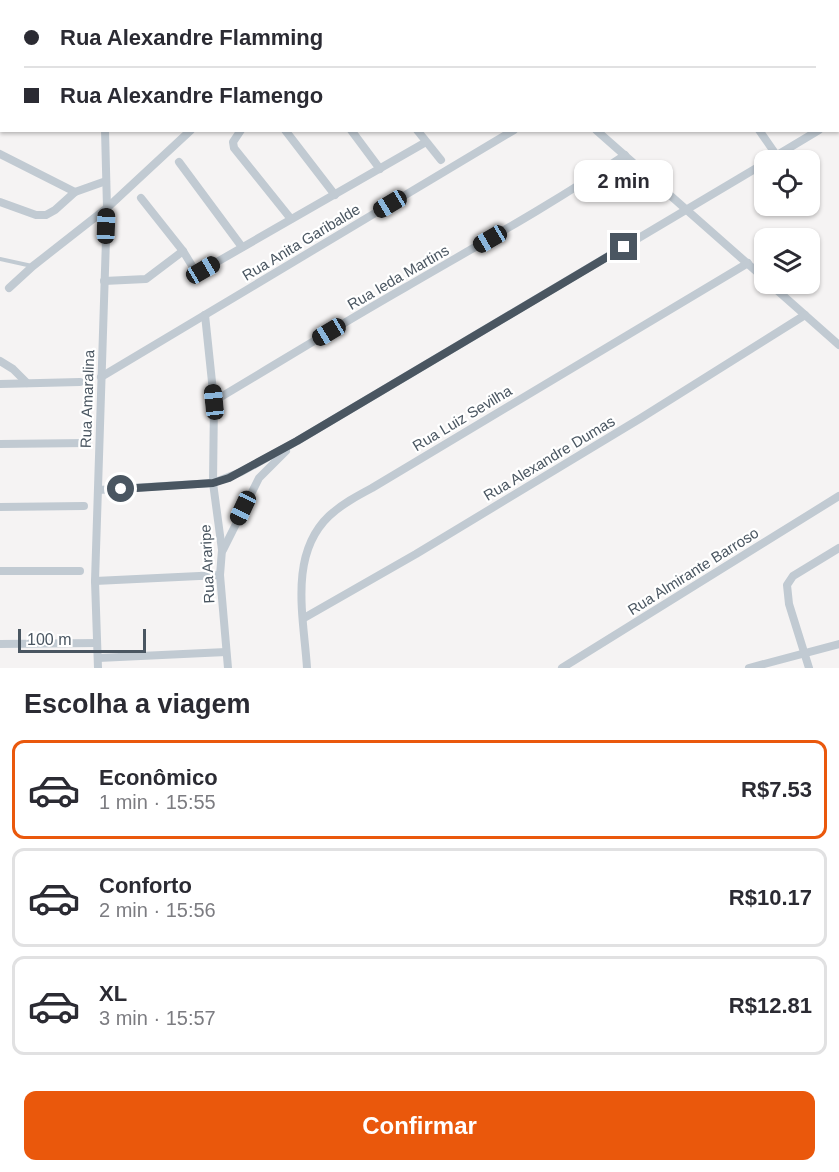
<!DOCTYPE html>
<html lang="pt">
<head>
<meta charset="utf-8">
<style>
  :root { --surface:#fff; --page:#f7f7f7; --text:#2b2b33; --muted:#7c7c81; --line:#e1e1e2; --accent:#ea580c }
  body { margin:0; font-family:Helvetica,sans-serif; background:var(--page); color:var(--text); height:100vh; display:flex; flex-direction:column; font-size:22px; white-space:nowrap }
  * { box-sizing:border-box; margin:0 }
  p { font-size:20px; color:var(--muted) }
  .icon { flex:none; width:33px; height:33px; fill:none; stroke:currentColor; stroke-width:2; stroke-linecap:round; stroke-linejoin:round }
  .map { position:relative; height:668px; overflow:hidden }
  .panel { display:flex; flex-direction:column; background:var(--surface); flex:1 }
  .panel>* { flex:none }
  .top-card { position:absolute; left:0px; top:0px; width:840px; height:132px; box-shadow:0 2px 4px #0004; display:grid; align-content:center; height:132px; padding:0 24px; background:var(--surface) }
  .tools { position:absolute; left:754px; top:150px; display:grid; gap:12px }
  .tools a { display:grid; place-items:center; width:66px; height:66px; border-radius:12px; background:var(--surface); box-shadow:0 2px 4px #0004; font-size:30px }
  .scale { position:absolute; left:18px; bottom:15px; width:128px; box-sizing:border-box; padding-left:6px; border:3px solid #4a5661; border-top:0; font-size:16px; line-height:21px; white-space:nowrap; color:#4a5661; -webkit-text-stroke:4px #fff; paint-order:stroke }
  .end { position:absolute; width:27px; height:27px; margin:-14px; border:8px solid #4a5661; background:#fff; box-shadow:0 0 0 3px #fff }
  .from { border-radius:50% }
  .bubble { position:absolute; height:42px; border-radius:12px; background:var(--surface); box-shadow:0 2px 4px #0004; font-size:20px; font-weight:600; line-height:42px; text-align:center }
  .car { position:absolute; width:18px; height:36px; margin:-18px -9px; border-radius:8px; box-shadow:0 0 4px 2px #0007; background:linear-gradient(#222 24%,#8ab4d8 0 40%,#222 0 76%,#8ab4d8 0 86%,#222 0) }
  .top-card b { display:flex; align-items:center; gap:21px; height:57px; font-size:22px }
  .top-card b+b { border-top:2px solid var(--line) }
  .top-card i { width:15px; height:15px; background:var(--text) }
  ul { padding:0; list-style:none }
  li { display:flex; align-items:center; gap:18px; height:99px; margin:0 12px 9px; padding:0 12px; border:3px solid var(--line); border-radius:12px }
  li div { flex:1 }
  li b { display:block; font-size:22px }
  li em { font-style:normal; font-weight:600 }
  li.selected { border-color:var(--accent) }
  li>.icon { width:54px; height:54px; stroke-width:1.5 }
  h2 { padding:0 24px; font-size:27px; line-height:72px }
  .action { display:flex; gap:12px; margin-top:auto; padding:12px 24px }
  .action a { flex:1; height:69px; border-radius:12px; background:var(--accent); color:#fff; font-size:24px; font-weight:600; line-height:69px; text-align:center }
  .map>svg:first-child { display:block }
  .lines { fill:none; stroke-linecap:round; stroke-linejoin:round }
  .service { stroke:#c1cad2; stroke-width:4 }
  .minor { stroke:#c1cad2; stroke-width:8 }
  .route { stroke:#4a5661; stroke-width:8 }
  .labels { text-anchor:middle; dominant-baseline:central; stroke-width:4.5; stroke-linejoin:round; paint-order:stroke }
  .street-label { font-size:15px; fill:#4a5661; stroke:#fff }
</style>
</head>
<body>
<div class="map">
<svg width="839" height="668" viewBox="0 0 839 668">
  <rect width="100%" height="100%" fill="#f5f3f3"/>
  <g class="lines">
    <path class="service" d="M0 259 32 266"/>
    <g class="minor">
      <path d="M84 0 89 2"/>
      <path d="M144 0 147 2"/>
      <path d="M443 0 445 2"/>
      <path d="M664 0 665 2"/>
      <path d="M754 0 755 2"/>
      <path d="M104 2V0"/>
      <path d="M345 2 347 0"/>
      <path d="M525 2 527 0"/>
      <path d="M698 2 700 0"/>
      <path d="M806 2 808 0"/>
      <path d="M838 44 839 45"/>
      <path d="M838 118 839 117"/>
      <path d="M241 130 233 142 234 148 291 219"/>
      <path d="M285 130 335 195"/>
      <path d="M351 130 380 169"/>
      <path d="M417 130 441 160"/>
      <path d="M596 130 765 279"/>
      <path d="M759 130 777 156"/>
      <path d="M0 154 75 192"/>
      <path d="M769 160 819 130"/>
      <path d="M179 162 242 247"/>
      <path d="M141 198 183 251 194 269 203 270 426 142"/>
      <path d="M0 202 36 215H46L55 210 75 192 106 181"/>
      <path d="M104 281 146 279 183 251"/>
      <path d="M770 284 839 345"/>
      <path d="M9 288 33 266 107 208 191 130"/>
      <path d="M205 315 214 401 213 483 222 550 220 575 228 668"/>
      <path d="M0 361 13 369 27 383"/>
      <path d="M101 377 514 130"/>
      <path d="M0 384 80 382"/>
      <path d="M214 401C278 363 341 324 406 287 480 244 554 203 625 155"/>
      <path d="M0 444 87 443"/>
      <path d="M98 490 213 483 241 472 297 441 765 163"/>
      <path d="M0 507 84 506"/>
      <path d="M223 550 259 478 286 451"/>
      <path d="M0 571H80"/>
      <path d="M95 581 220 575"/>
      <path d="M304 618 416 554 641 418 805 315"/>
      <path d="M0 644 97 643"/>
      <path d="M98 658 226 652"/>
      <path d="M98 668 95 581 107 208 105 130"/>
      <path d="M307 668C304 619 288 555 329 516 342 504 357 496 372 488L748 263"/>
      <path d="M562 668 839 496"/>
      <path d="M749 668 839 644"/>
      <path d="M809 668 789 604 787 585 793 576 839 548"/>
    </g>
  </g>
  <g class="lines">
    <path class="route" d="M121 489 213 483 229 478 297 441 624 247"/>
  </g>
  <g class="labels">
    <g class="street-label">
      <text transform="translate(301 242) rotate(-31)">Rua Anita Garibalde</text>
      <text transform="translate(398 277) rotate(-30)">Rua Ieda Martins</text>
      <text transform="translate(87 399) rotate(-88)">Rua Amaralina</text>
      <text transform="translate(462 418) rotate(-31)">Rua Luiz Sevilha</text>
      <text transform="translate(549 458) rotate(-31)">Rua Alexandre Dumas</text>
      <text transform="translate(207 564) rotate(-93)">Rua Araripe</text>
      <text transform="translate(693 571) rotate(-32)">Rua Almirante Barroso</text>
    </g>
  </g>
</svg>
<div class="tools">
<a><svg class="icon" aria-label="locate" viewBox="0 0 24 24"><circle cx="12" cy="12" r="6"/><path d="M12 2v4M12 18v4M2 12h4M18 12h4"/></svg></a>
<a><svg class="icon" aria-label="layers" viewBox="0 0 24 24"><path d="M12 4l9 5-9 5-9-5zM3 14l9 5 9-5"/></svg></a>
</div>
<div class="scale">100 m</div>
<i class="end from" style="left:121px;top:489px"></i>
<i class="end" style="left:624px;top:247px"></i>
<div class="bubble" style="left:574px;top:160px;width:99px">2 min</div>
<i class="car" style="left:390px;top:204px;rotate:239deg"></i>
<i class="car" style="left:106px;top:226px;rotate:2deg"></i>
<i class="car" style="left:490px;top:239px;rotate:240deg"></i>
<i class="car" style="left:203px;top:270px;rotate:60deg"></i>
<i class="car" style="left:329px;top:332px;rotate:239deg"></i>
<i class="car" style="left:214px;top:402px;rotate:354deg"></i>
<i class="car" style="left:243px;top:508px;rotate:205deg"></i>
<div class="top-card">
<b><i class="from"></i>Rua Alexandre Flamming</b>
<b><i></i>Rua Alexandre Flamengo</b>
</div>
</div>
<section class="panel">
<h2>Escolha a viagem</h2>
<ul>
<li class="selected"><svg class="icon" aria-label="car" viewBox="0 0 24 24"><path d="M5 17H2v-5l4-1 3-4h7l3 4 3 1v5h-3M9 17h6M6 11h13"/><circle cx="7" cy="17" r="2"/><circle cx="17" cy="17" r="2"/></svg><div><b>Econômico</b><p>1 min · 15:55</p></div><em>R$7.53</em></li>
<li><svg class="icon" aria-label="car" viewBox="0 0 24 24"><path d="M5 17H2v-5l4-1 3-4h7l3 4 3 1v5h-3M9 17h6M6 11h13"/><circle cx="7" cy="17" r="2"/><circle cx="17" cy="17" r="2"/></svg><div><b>Conforto</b><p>2 min · 15:56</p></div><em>R$10.17</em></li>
<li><svg class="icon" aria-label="car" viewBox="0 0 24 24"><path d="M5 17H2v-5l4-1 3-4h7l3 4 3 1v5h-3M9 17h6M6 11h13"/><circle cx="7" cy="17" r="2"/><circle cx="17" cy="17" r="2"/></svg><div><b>XL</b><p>3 min · 15:57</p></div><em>R$12.81</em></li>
</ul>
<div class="action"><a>Confirmar</a></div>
</section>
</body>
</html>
